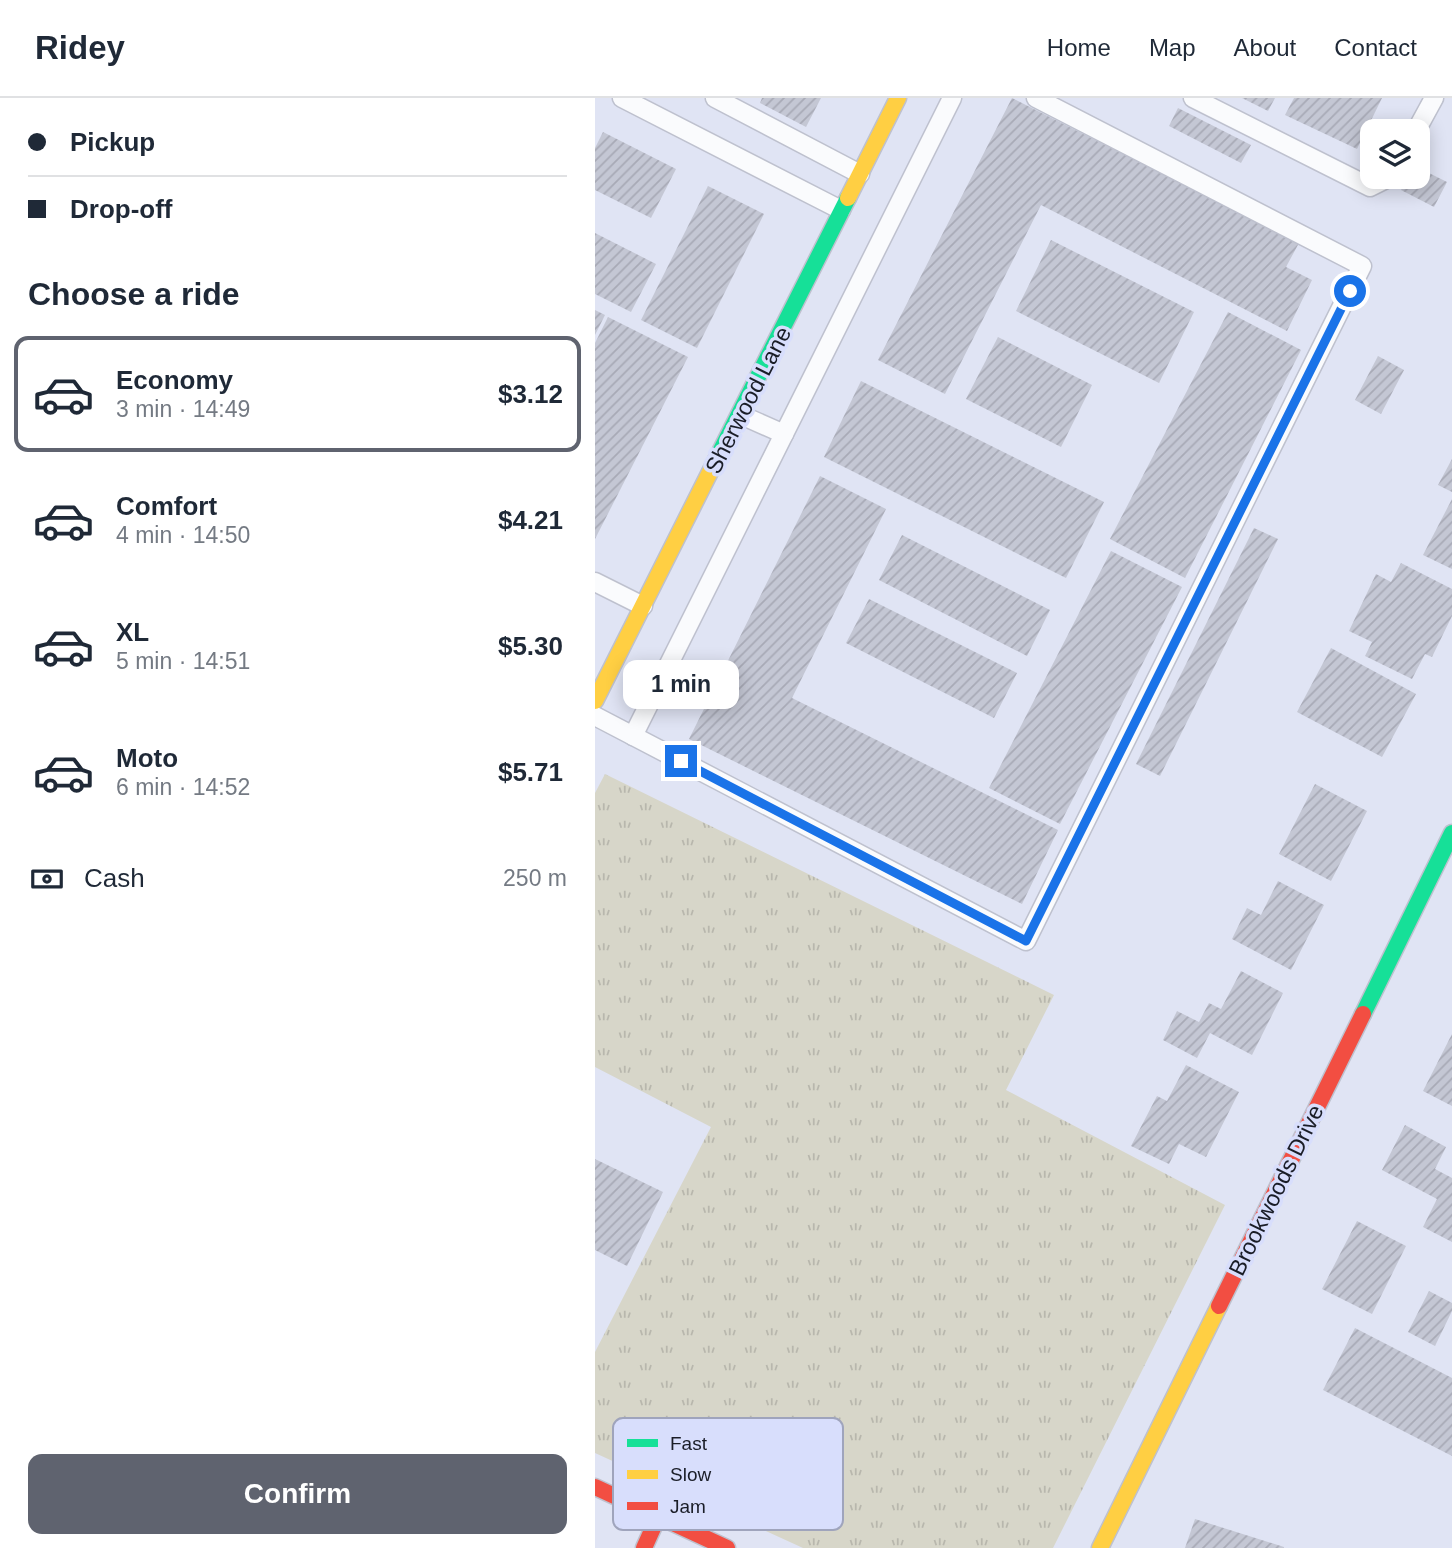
<!DOCTYPE html>
<html lang="en">
<head>
<meta charset="utf-8">
<style>
  :root { --surface:#fff; --page:#f6f6f7; --text:#1f2937; --muted:#747a83; --line:#e0e1e3; --accent:#5f636f }
  body { margin:0; font-family:Arial,sans-serif; background:var(--page); color:var(--text); height:100vh; display:flex; flex-direction:column; font-size:26px; white-space:nowrap }
  * { box-sizing:border-box; margin:0 }
  p { font-size:23px; color:var(--muted) }
  .icon { flex:none; width:38px; height:38px; fill:none; stroke:currentColor; stroke-width:2; stroke-linecap:round; stroke-linejoin:round }
  .map { position:relative; flex:1; overflow:hidden }
  .drawer { display:flex; flex-direction:column; background:var(--surface); width:595px }
  .drawer>* { flex:none }
  .hud { display:grid; align-content:center; height:154px; padding:0 28px; background:var(--surface) }
  .tools { position:absolute; left:765px; top:21px; display:grid; gap:14px }
  .tools a { display:grid; place-items:center; width:70px; height:70px; border-radius:14px; background:var(--surface); box-shadow:0 4px 18px #0003; font-size:35px }
  .end { position:absolute; width:32px; height:32px; margin:-16px; border:9px solid #1a73e8; background:#fff; box-shadow:0 0 0 4px #fff }
  .from { border-radius:50% }
  .bubble { position:absolute; height:49px; border-radius:14px; background:var(--surface); box-shadow:0 4px 18px #0003; font-size:23px; font-weight:700; line-height:49px; text-align:center }
  .hud b { display:flex; align-items:center; gap:24px; height:66px; font-size:26px }
  .hud b+b { border-top:2px solid var(--line) }
  .hud i { width:18px; height:18px; background:var(--text) }
  ul { padding:0; list-style:none }
  li { display:flex; align-items:center; gap:21px; height:116px; margin:0 14px 10px; padding:0 14px; border:4px solid transparent; border-radius:14px }
  li div { flex:1 }
  li b { display:block; font-size:26px }
  li em { font-style:normal; font-weight:700 }
  li.active { border-color:var(--accent) }
  li>.icon { width:63px; height:63px; stroke-width:1.5 }
  h2 { padding:0 28px; font-size:32px; line-height:84px }
  .pay { display:flex; align-items:center; gap:18px; height:77px; padding:0 28px; font-size:26px }
  .pay p { margin-inline-start:auto }
  .cta { display:flex; gap:14px; margin-top:auto; padding:14px 28px }
  .cta a { flex:1; height:80px; border-radius:14px; background:var(--accent); color:#fff; font-size:28px; font-weight:700; line-height:80px; text-align:center }
  header { display:flex; align-items:center; gap:42px; box-sizing:border-box; height:98px; padding:0 35px; background:var(--surface); border-bottom:2px solid var(--line) }
  header strong { font-size:33px }
  nav { display:flex; gap:38px; margin-inline-start:auto; font-size:24px }
  main { display:flex; flex:1; min-height:0 }
  .map>svg:first-child { display:block }
  .grass { fill:url(#grass-tufts) }
  .building { fill:url(#building-hatch) }
  .lines { fill:none; stroke-linecap:round; stroke-linejoin:round }
  .lane-casing { stroke:#bec1ce; stroke-width:21 }
  .fast-casing { stroke:#bec1ce; stroke-width:19 }
  .slow-casing { stroke:#bec1ce; stroke-width:19 }
  .jam-casing { stroke:#bec1ce; stroke-width:19 }
  .lane { stroke:#fafbfd; stroke-width:18 }
  .fast { stroke:#16e098; stroke-width:16 }
  .slow { stroke:#ffcf43; stroke-width:16 }
  .jam { stroke:#f24e42; stroke-width:16 }
  .route { stroke:#1a73e8; stroke-width:9 }
  .labels { text-anchor:middle; dominant-baseline:central; stroke-width:7; stroke-linejoin:round; paint-order:stroke }
  .street-label { font-size:23px; fill:#1a1d27; stroke:#d8defc }
  .key { fill:#d8defc; stroke:#9fa4bc; stroke-width:2 }
  .key-label { font-size:19px; fill:#1a1d27 }
</style>
</head>
<body>
<header>
<strong>Ridey</strong>
<nav><a>Home</a><a>Map</a><a>About</a><a>Contact</a></nav>
</header>
<main>
<section class="drawer">
<div class="hud">
<b><i class="from"></i>Pickup</b>
<b><i></i>Drop-off</b>
</div>
<h2>Choose a ride</h2>
<ul>
<li class="active"><svg class="icon" aria-label="car" viewBox="0 0 24 24"><path d="M5 17H2v-5l4-1 3-4h7l3 4 3 1v5h-3M9 17h6M6 11h13"/><circle cx="7" cy="17" r="2"/><circle cx="17" cy="17" r="2"/></svg><div><b>Economy</b><p>3 min · 14:49</p></div><em>$3.12</em></li>
<li><svg class="icon" aria-label="car" viewBox="0 0 24 24"><path d="M5 17H2v-5l4-1 3-4h7l3 4 3 1v5h-3M9 17h6M6 11h13"/><circle cx="7" cy="17" r="2"/><circle cx="17" cy="17" r="2"/></svg><div><b>Comfort</b><p>4 min · 14:50</p></div><em>$4.21</em></li>
<li><svg class="icon" aria-label="car" viewBox="0 0 24 24"><path d="M5 17H2v-5l4-1 3-4h7l3 4 3 1v5h-3M9 17h6M6 11h13"/><circle cx="7" cy="17" r="2"/><circle cx="17" cy="17" r="2"/></svg><div><b>XL</b><p>5 min · 14:51</p></div><em>$5.30</em></li>
<li><svg class="icon" aria-label="car" viewBox="0 0 24 24"><path d="M5 17H2v-5l4-1 3-4h7l3 4 3 1v5h-3M9 17h6M6 11h13"/><circle cx="7" cy="17" r="2"/><circle cx="17" cy="17" r="2"/></svg><div><b>Moto</b><p>6 min · 14:52</p></div><em>$5.71</em></li>
</ul>
<div class="pay"><svg class="icon" aria-label="cash" viewBox="0 0 24 24"><path d="M3 7h18v10H3z"/><circle cx="12" cy="12" r="2"/></svg>Cash<p>250 m</p></div>
<div class="cta"><a>Confirm</a></div>
</section>
<div class="map">
<svg width="857" height="1450" viewBox="0 0 857 1450">
  <defs>
    <pattern id="grass-tufts" width="24" height="20" patternUnits="userSpaceOnUse" patternTransform="scale(1.75)"><rect width="24" height="20" fill="#d7d6c9"/><path d="M3 7l-1-3M5 7V3M7 7l1-3M15 17l-1-3M17 17v-4M19 17l1-3" fill="none" stroke="#b8b7ad"/></pattern>
    <pattern id="building-hatch" width="6" height="6" patternUnits="userSpaceOnUse" patternTransform="scale(1.75)"><rect width="6" height="6" fill="#c4c7d4"/><path d="M-1 1l2-2M0 6l6-6M5 7l2-2" fill="none" stroke="#a8aab6"/></pattern>
  </defs>
  <rect width="100%" height="100%" fill="#e0e4f4"/>
  <path class="grass" d="M10 676 459 897 411 992 630 1107 458 1450H208L0 1355V1254L116 1029 0 969V695Z"/>
  <g class="building">
    <path d="M167 0H226L211 29 165 5Z"/>
    <path d="M417 0 704 145 691 169 717 182 692 233 446 107 350 296 283 262Z"/>
    <path d="M647 0H680L673 13Z"/>
    <path d="M699 0H787L762 51 690 17Z"/>
    <path d="M583 10 656 47 646 65 574 28Z"/>
    <path d="M8 34 81 71 56 120 0 92V50Z"/>
    <path d="M822 69 852 84 839 109 806 92 813 79H822Z"/>
    <path d="M113 88 169 116 102 250 46 222Z"/>
    <path d="M0 135 61 166 36 214 0 196Z"/>
    <path d="M456 142 599 214 564 285 421 213Z"/>
    <path d="M0 212 10 217 0 237Z"/>
    <path d="M633 214 706 252 590 480 515 441Z"/>
    <path d="M13 219 93 259 0 441V245Z"/>
    <path d="M403 239 497 287 466 349 371 301Z"/>
    <path d="M783 258 809 272 786 316 760 302Z"/>
    <path d="M266 283 509 404 471 480 229 359Z"/>
    <path d="M857 361V394L843 387Z"/>
    <path d="M225 378 291 411 197 600 463 732 427 806 94 641Z"/>
    <path d="M857 401V471L828 457Z"/>
    <path d="M659 430 683 441 565 678 541 666Z"/>
    <path d="M307 437 455 512 432 558 284 482Z"/>
    <path d="M516 453 587 489 465 726 394 690Z"/>
    <path d="M806 465 857 491V518L837 559 830 556 817 581 770 558 777 544 754 533 781 476 796 484Z"/>
    <path d="M274 501 422 575 399 620 251 545Z"/>
    <path d="M736 550 821 596 787 659 702 614Z"/>
    <path d="M720 686 772 713 736 783 684 756Z"/>
    <path d="M683 783 729 807 696 872 637 841 652 810 666 817Z"/>
    <path d="M646 873 688 895 657 957 615 935 602 960 568 942 582 913 604 924 614 905 626 911Z"/>
    <path d="M857 936V1008L828 993Z"/>
    <path d="M591 967 644 994 611 1059 584 1046 574 1066 536 1048 562 998 572 1003Z"/>
    <path d="M810 1027 851 1049 840 1071 857 1080V1144L828 1129 842 1101 787 1072Z"/>
    <path d="M0 1061 68 1094 32 1168 0 1152Z"/>
    <path d="M762 1123 811 1148 777 1216 727 1191Z"/>
    <path d="M834 1193 857 1205V1213L840 1248 813 1234Z"/>
    <path d="M760 1230 857 1280V1358L728 1292Z"/>
    <path d="M600 1421 689 1449V1450H590Z"/>
  </g>
  <g class="lines">
    <defs>
      <g id="lane">
        <path d="M27 0 246 112"/>
        <path d="M120 0 265 76"/>
        <path d="M598 0 775 89 795 79"/>
        <path d="M821 33 839 0"/>
        <path d="M146 317 189 336"/>
        <path d="M0 484 48 508"/>
        <path d="M0 618 431 843 767 168 441 0"/>
        <path d="M38 638 357 0"/>
      </g>
      <g id="fast">
        <path d="M120 364 253 100"/>
        <path d="M768 916 857 735"/>
      </g>
      <g id="slow">
        <path d="M253 100 303 0"/>
        <path d="M0 603 120 364"/>
        <path d="M505 1450 624 1208"/>
      </g>
      <g id="jam">
        <path d="M624 1208 768 916"/>
        <path d="M0 1389 132 1450"/>
        <path d="M49 1450 63 1419"/>
      </g>
    </defs>
    <use href="#lane" class="lane-casing"/>
    <use href="#fast" class="fast-casing"/>
    <use href="#slow" class="slow-casing"/>
    <use href="#jam" class="jam-casing"/>
    <use href="#lane" class="lane"/>
    <use href="#fast" class="fast"/>
    <use href="#slow" class="slow"/>
    <use href="#jam" class="jam"/>
  </g>
  <g class="lines">
    <path class="route" d="M86 663 431 843 755 193"/>
  </g>
  <g class="labels">
    <g class="street-label">
      <text transform="translate(153 302) rotate(-63)">Sherwood Lane</text>
      <text transform="translate(681 1092) rotate(-64)">Brookwoods Drive</text>
    </g>
  </g>
  <rect x="18" y="1320" width="230" height="112" rx="10" class="key"/>
  <rect x="32" y="1341" width="31" height="8" fill="#16e098"/>
  <rect x="32" y="1372" width="31" height="9" fill="#ffcf43"/>
  <rect x="32" y="1404" width="31" height="8" fill="#f24e42"/>
  <g class="key-label">
    <text x="75" y="1352">Fast</text>
    <text x="75" y="1383">Slow</text>
    <text x="75" y="1415">Jam</text>
  </g>
</svg>
<div class="tools">
<a><svg class="icon" aria-label="layers" viewBox="0 0 24 24"><path d="M12 4l9 5-9 5-9-5zM3 14l9 5 9-5"/></svg></a>
</div>
<i class="end from" style="left:755px;top:193px"></i>
<i class="end" style="left:86px;top:663px"></i>
<div class="bubble" style="left:28px;top:562px;width:116px">1 min</div>
</div>
</main>
</body>
</html>
